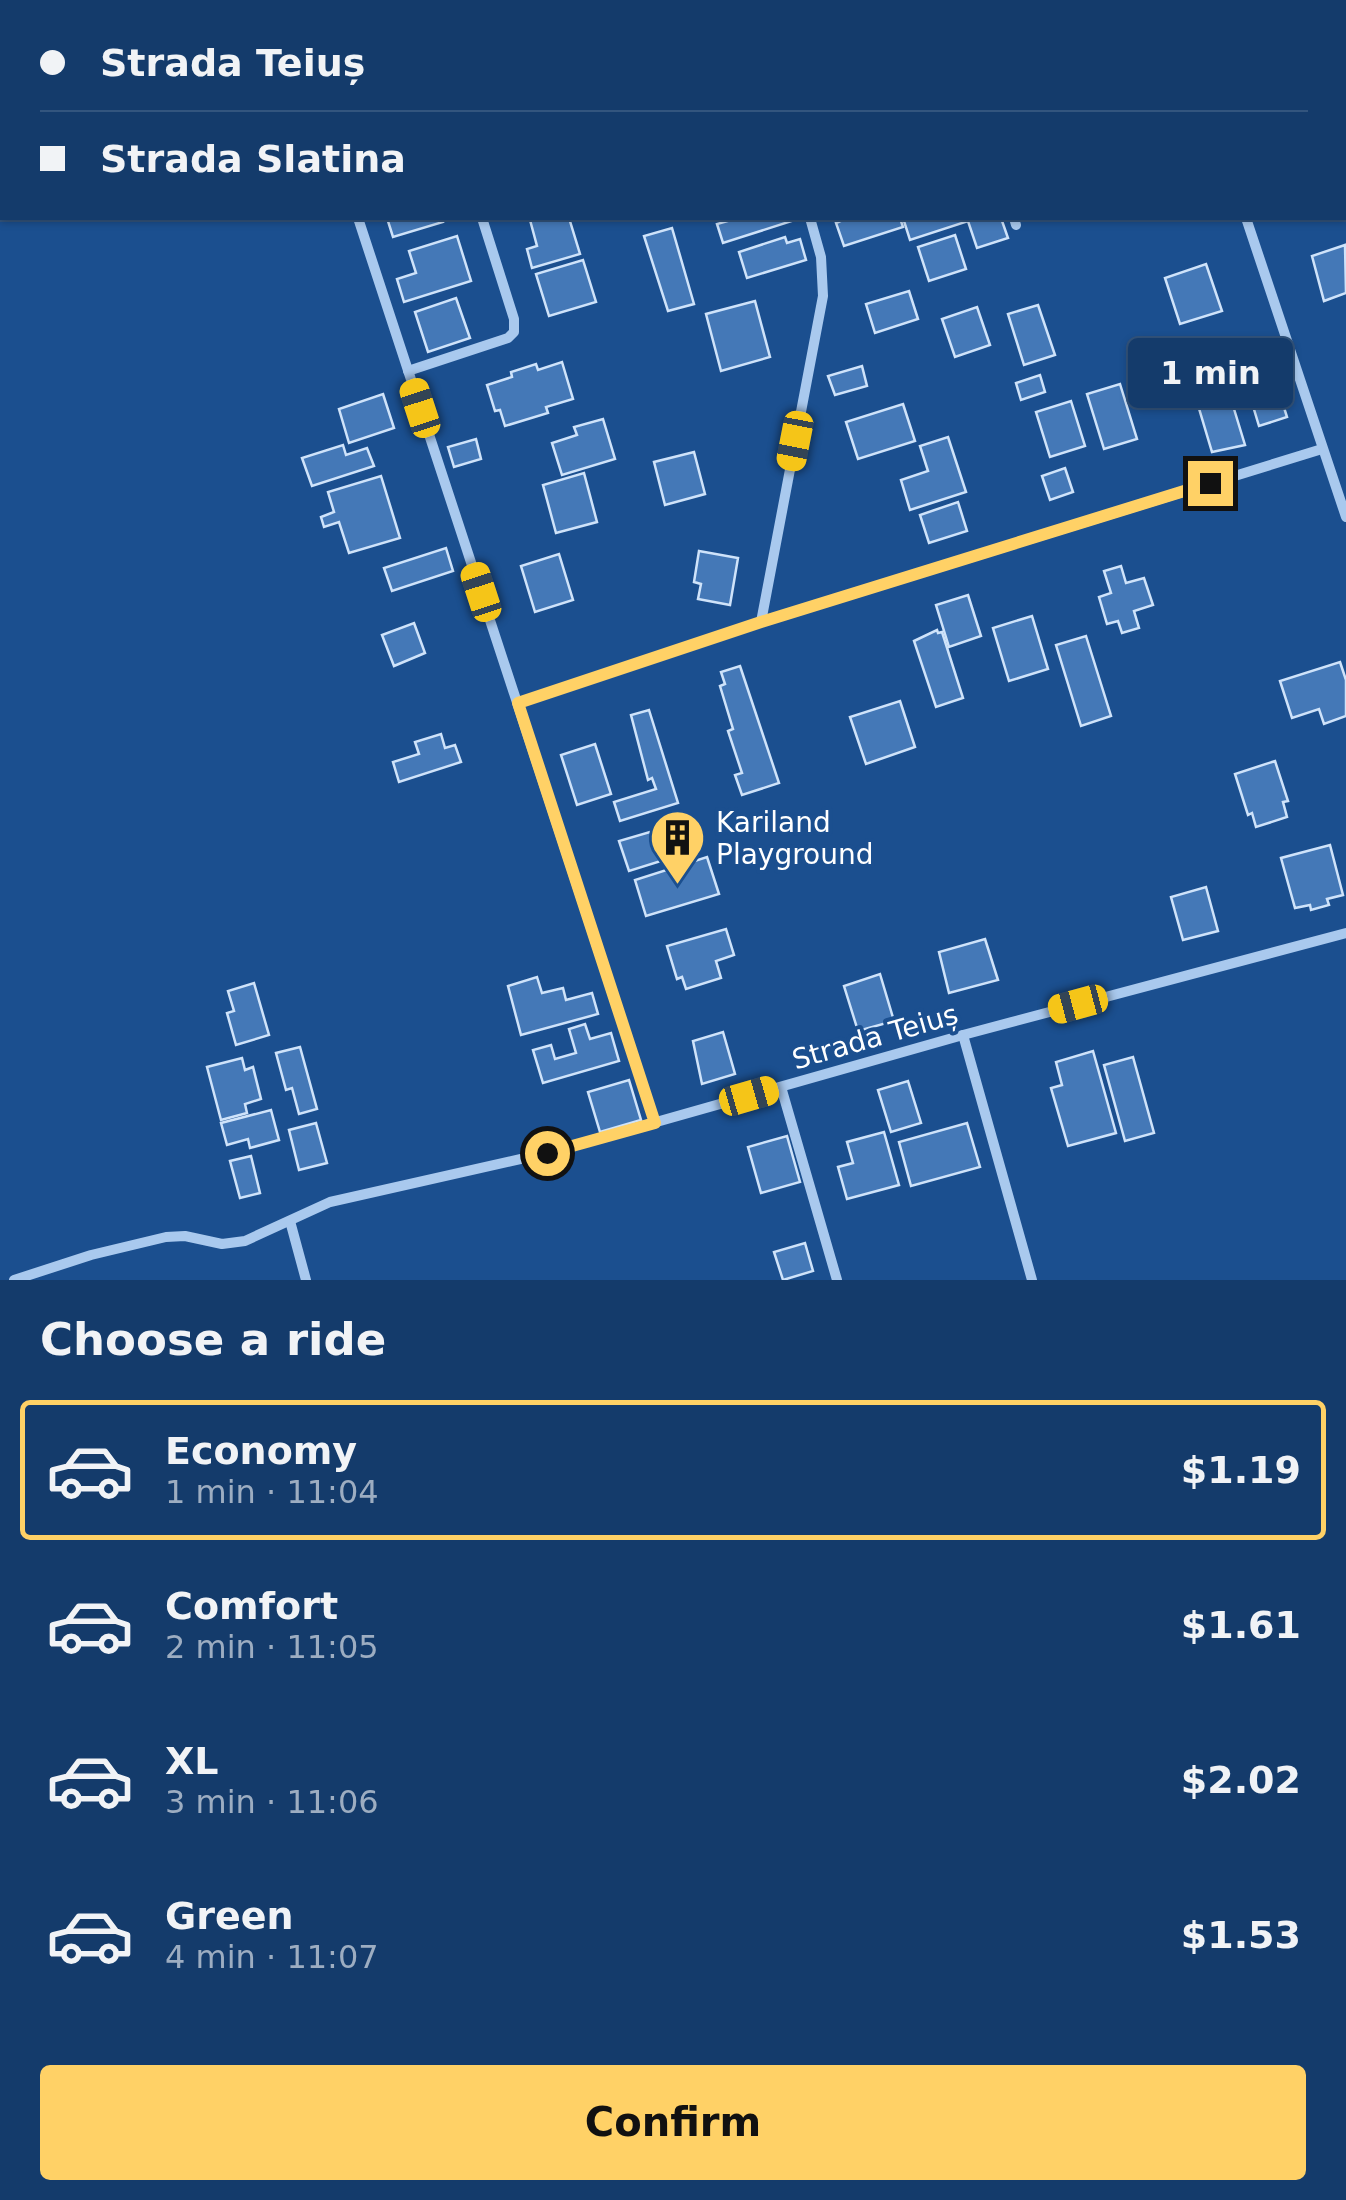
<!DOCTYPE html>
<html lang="en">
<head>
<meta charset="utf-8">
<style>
  :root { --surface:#143b6b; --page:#214673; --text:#f1f3f6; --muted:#9dadc1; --line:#33557e; --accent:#ffd166 }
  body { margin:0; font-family:"DejaVu Sans",sans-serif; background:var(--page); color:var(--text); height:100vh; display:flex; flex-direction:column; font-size:38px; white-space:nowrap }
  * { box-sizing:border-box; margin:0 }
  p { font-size:32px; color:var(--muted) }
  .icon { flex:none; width:55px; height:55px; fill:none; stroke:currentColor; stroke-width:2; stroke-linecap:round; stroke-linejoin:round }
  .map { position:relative; height:1280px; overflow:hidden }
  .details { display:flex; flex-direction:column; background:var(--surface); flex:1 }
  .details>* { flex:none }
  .guide { position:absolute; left:0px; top:0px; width:1348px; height:220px; box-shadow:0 2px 8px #0004,0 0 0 2px var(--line); display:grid; align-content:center; height:220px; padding:0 40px; background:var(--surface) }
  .end { position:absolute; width:45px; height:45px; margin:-22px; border:12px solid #ffd166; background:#111; box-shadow:0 0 0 5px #111 }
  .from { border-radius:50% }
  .bubble { position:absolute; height:70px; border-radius:10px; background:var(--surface); box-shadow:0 2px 8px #0004,0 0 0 2px var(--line); font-size:32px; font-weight:700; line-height:70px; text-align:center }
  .car { position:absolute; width:30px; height:60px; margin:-30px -15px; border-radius:12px; box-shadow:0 0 8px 2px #0007; background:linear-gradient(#f5c518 24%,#345 0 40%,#f5c518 0 76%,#345 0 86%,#f5c518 0) }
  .guide b { display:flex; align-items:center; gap:35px; height:95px; font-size:38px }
  .guide b+b { border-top:2px solid var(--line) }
  .guide i { width:25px; height:25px; background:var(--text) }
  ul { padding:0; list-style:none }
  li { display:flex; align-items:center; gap:30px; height:140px; margin:0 20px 15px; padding:0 20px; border:5px solid transparent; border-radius:10px }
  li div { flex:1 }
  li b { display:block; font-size:38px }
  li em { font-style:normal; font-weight:700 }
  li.selected { border-color:var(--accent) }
  li>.icon { width:90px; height:90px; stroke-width:1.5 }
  h2 { padding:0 40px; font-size:45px; line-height:120px }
  .primary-button { display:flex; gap:20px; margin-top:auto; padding:20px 40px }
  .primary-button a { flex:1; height:115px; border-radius:10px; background:var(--accent); color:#111; font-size:40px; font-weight:700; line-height:115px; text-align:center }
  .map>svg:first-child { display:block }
  .building { fill:#4478b7; stroke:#cfe3fa; stroke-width:2.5 }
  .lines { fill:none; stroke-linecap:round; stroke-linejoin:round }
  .lane { stroke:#a9c9ee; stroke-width:8 }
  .street { stroke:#a9c9ee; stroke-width:10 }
  .route { stroke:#ffd166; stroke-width:12 }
  .labels { text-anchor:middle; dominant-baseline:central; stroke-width:8; stroke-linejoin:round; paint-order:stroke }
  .poi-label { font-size:28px; fill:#fff; stroke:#1b4f8f; text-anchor:start }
  .street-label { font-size:28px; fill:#fff; stroke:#1b4f8f }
</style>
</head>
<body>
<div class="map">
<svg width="1346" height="1280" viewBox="0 0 1346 1280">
  <rect width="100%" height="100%" fill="#1b4f8f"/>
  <g class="building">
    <path d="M995 0H1067L1068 2H995Z"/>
    <path d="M387 218H442L443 222 393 237Z"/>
    <path d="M538 218H569L580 254 532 268 527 249 537 246 530 220Z"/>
    <path d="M738 218H797L798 219 723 243 717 224Z"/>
    <path d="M847 218H900L903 227 844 246 836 223Z"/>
    <path d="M903 218H1001L1008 238 977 248 968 221 910 240Z"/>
    <path d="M672 228 694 304 668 311 644 236Z"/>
    <path d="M955 235 966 269 929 281 918 247Z"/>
    <path d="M457 236 471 281 404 302 397 279 416 273 409 251Z"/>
    <path d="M785 237 787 243 800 239 806 260 747 278 739 252Z"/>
    <path d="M1345 245 1346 293 1324 301 1312 256Z"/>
    <path d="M583 260 596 302 549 316 536 274Z"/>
    <path d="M1206 264 1222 311 1180 324 1165 278Z"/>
    <path d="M909 291 918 319 875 333 866 304Z"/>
    <path d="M456 298 470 338 428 352 415 312Z"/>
    <path d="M755 301 770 357 721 371 706 314Z"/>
    <path d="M1038 305 1055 355 1024 365 1008 314Z"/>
    <path d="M977 307 990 345 955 357 942 319Z"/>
    <path d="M1268 357 1287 417 1259 426 1241 366Z"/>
    <path d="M562 362 573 399 546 407 548 413 505 426 500 410 495 411 487 385 512 377 511 372 536 364 538 370Z"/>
    <path d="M862 366 867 386 835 395 828 376Z"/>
    <path d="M1040 375 1045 392 1021 400 1016 383Z"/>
    <path d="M1120 384 1137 439 1104 449 1087 394Z"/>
    <path d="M1227 386 1245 445 1212 452 1195 395Z"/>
    <path d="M383 394 394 428 349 443 339 409Z"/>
    <path d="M1071 401 1085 446 1050 457 1036 412Z"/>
    <path d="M903 404 915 441 858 459 846 422Z"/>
    <path d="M603 419 615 459 562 475 552 443 577 435 574 427Z"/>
    <path d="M948 437 966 492 910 510 901 480 928 471 920 446Z"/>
    <path d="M476 439 481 459 454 467 448 447Z"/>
    <path d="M343 445 346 455 367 448 374 466 312 486 302 458Z"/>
    <path d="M694 452 705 494 665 505 654 462Z"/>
    <path d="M1065 468 1073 492 1050 500 1042 476Z"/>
    <path d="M584 473 597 522 556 533 543 485Z"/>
    <path d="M381 476 400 538 349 553 339 522 324 527 321 517 334 512 328 492Z"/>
    <path d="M958 502 967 531 929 543 920 515Z"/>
    <path d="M446 548 453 571 392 591 384 568Z"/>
    <path d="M699 551 738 558 730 605 698 599 701 584 694 582Z"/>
    <path d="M559 554 573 600 535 612 521 566Z"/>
    <path d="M1121 566 1126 583 1144 578 1153 605 1134 611 1139 628 1122 633 1118 621 1107 624 1099 597 1111 593 1104 571Z"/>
    <path d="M968 595 981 636 949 647 936 605Z"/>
    <path d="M1032 616 1048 669 1009 681 993 628Z"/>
    <path d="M414 623 425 653 394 666 382 635Z"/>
    <path d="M937 630 938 633 942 632 963 698 936 707 914 641Z"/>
    <path d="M1086 636 1111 716 1081 726 1056 645Z"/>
    <path d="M1340 662 1346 680V716L1324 724 1319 709 1292 718 1280 681Z"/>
    <path d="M740 666 779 783 742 795 735 775 742 773 728 731 733 729 720 686 725 684 721 672Z"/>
    <path d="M900 701 915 747 866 764 850 717Z"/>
    <path d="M649 710 678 803 620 821 614 802 656 789 652 778 648 780 631 715Z"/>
    <path d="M441 734 445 748 455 745 461 762 399 782 393 762 419 754 415 742Z"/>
    <path d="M595 744 611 794 577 805 561 755Z"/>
    <path d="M1275 761 1288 801 1283 802 1287 817 1256 827 1252 813 1248 815 1235 774Z"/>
    <path d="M667 827 677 856 629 871 619 841Z"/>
    <path d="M1330 845 1343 895 1327 899 1329 905 1311 910 1310 905 1295 908 1281 858Z"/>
    <path d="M707 857 719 894 646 916 635 880Z"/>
    <path d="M1206 887 1218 931 1183 940 1171 897Z"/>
    <path d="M726 929 734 955 716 961 721 978 686 989 682 977 677 979 667 946Z"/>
    <path d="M985 939 998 980 949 993 939 952Z"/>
    <path d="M880 974 894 1021 858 1031 844 986Z"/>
    <path d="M537 977 542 993 563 988 566 1000 592 993 598 1014 521 1035 508 986Z"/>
    <path d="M254 983 269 1035 236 1045 227 1013 234 1011 228 991Z"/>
    <path d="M585 1024 590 1039 611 1033 619 1061 543 1083 533 1050 551 1045 555 1059 576 1053 569 1029Z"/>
    <path d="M723 1032 735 1074 702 1084 693 1041Z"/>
    <path d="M300 1047 317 1109 299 1114 292 1088 286 1090 276 1053Z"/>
    <path d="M1093 1051 1116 1133 1068 1146 1051 1088 1062 1085 1056 1062Z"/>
    <path d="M1133 1057 1154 1133 1125 1141 1104 1065Z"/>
    <path d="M242 1058 245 1070 253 1067 261 1099 245 1104 247 1113 221 1120 207 1067Z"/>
    <path d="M629 1080 641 1120 600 1132 588 1092Z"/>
    <path d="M908 1081 921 1123 891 1132 878 1090Z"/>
    <path d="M271 1110 279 1140 250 1148 248 1139 227 1145 221 1123Z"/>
    <path d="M316 1123 327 1163 299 1170 289 1130Z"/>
    <path d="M967 1123 980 1167 911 1186 899 1142Z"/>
    <path d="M884 1132 899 1185 847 1199 838 1167 853 1163 847 1142Z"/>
    <path d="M787 1136 800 1182 761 1193 748 1147Z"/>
    <path d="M251 1156 260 1193 240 1198 230 1161Z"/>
    <path d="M805 1243 813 1271 783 1280 774 1252Z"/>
  </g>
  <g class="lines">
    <path class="lane" d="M1128 0 1129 2"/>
    <g class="street">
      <path d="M289 0 290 2"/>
      <path d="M414 0 415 2"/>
      <path d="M743 0V2"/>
      <path d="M948 0V2"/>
      <path d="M1345 98 1346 97"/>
      <path d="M358 218 655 1123"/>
      <path d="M1014 218 1016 225"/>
      <path d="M1246 218 1346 517"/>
      <path d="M408 371 508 338 514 332V319L482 218"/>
      <path d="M761 622 823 296 821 257 810 218"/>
      <path d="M518 703 761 622 1322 449"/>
      <path d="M963 1035 1032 1280"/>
      <path d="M781 1087 837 1280"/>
      <path d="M290 1221 306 1280"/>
      <path d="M14 1280 91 1255 166 1237 185 1236 222 1244 245 1241 330 1202 547 1153 963 1035 1346 933"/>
    </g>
  </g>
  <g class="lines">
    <path class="route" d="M547 1153 655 1123 518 703 761 622 1210 483"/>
  </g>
  <defs>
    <symbol id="building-pin" viewBox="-11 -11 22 30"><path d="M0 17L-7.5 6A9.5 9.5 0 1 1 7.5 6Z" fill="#ffd166" stroke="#1b4f8f"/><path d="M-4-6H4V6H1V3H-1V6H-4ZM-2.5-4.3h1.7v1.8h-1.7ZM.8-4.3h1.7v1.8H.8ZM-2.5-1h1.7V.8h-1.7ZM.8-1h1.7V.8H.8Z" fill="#111"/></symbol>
  </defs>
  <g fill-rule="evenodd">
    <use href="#building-pin" x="646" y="806" width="63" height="86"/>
  </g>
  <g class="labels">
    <g class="poi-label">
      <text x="716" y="822">Kariland<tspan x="716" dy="32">Playground</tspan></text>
    </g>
    <g class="street-label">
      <text transform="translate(875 1037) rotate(-16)">Strada Teiuș</text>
    </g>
  </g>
</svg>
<i class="end from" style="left:547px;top:1153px"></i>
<i class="end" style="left:1210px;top:483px"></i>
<div class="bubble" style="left:1128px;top:338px;width:165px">1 min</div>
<i class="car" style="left:420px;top:408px;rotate:342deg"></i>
<i class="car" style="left:795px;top:441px;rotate:191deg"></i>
<i class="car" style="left:481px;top:592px;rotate:342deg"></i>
<i class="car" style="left:1078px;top:1004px;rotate:255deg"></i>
<i class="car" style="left:749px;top:1096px;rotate:74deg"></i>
<div class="guide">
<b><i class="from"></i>Strada Teiuș</b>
<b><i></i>Strada Slatina</b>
</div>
</div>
<section class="details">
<h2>Choose a ride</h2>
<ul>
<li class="selected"><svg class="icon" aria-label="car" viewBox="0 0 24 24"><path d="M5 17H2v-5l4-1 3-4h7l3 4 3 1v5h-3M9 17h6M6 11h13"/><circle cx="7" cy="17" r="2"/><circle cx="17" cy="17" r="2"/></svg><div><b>Economy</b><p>1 min · 11:04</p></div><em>$1.19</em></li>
<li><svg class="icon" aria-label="car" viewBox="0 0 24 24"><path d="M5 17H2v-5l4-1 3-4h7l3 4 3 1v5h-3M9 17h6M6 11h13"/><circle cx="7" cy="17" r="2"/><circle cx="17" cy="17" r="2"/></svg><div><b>Comfort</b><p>2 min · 11:05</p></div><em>$1.61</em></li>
<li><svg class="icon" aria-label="car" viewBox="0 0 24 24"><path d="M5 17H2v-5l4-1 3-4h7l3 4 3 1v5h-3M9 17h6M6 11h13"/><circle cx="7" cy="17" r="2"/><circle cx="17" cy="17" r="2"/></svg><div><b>XL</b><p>3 min · 11:06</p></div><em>$2.02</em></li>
<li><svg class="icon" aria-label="car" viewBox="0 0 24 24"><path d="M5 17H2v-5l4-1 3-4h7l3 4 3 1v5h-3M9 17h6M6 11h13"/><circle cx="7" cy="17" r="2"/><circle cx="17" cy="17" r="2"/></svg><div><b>Green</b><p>4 min · 11:07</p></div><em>$1.53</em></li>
</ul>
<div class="primary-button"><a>Confirm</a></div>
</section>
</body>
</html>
